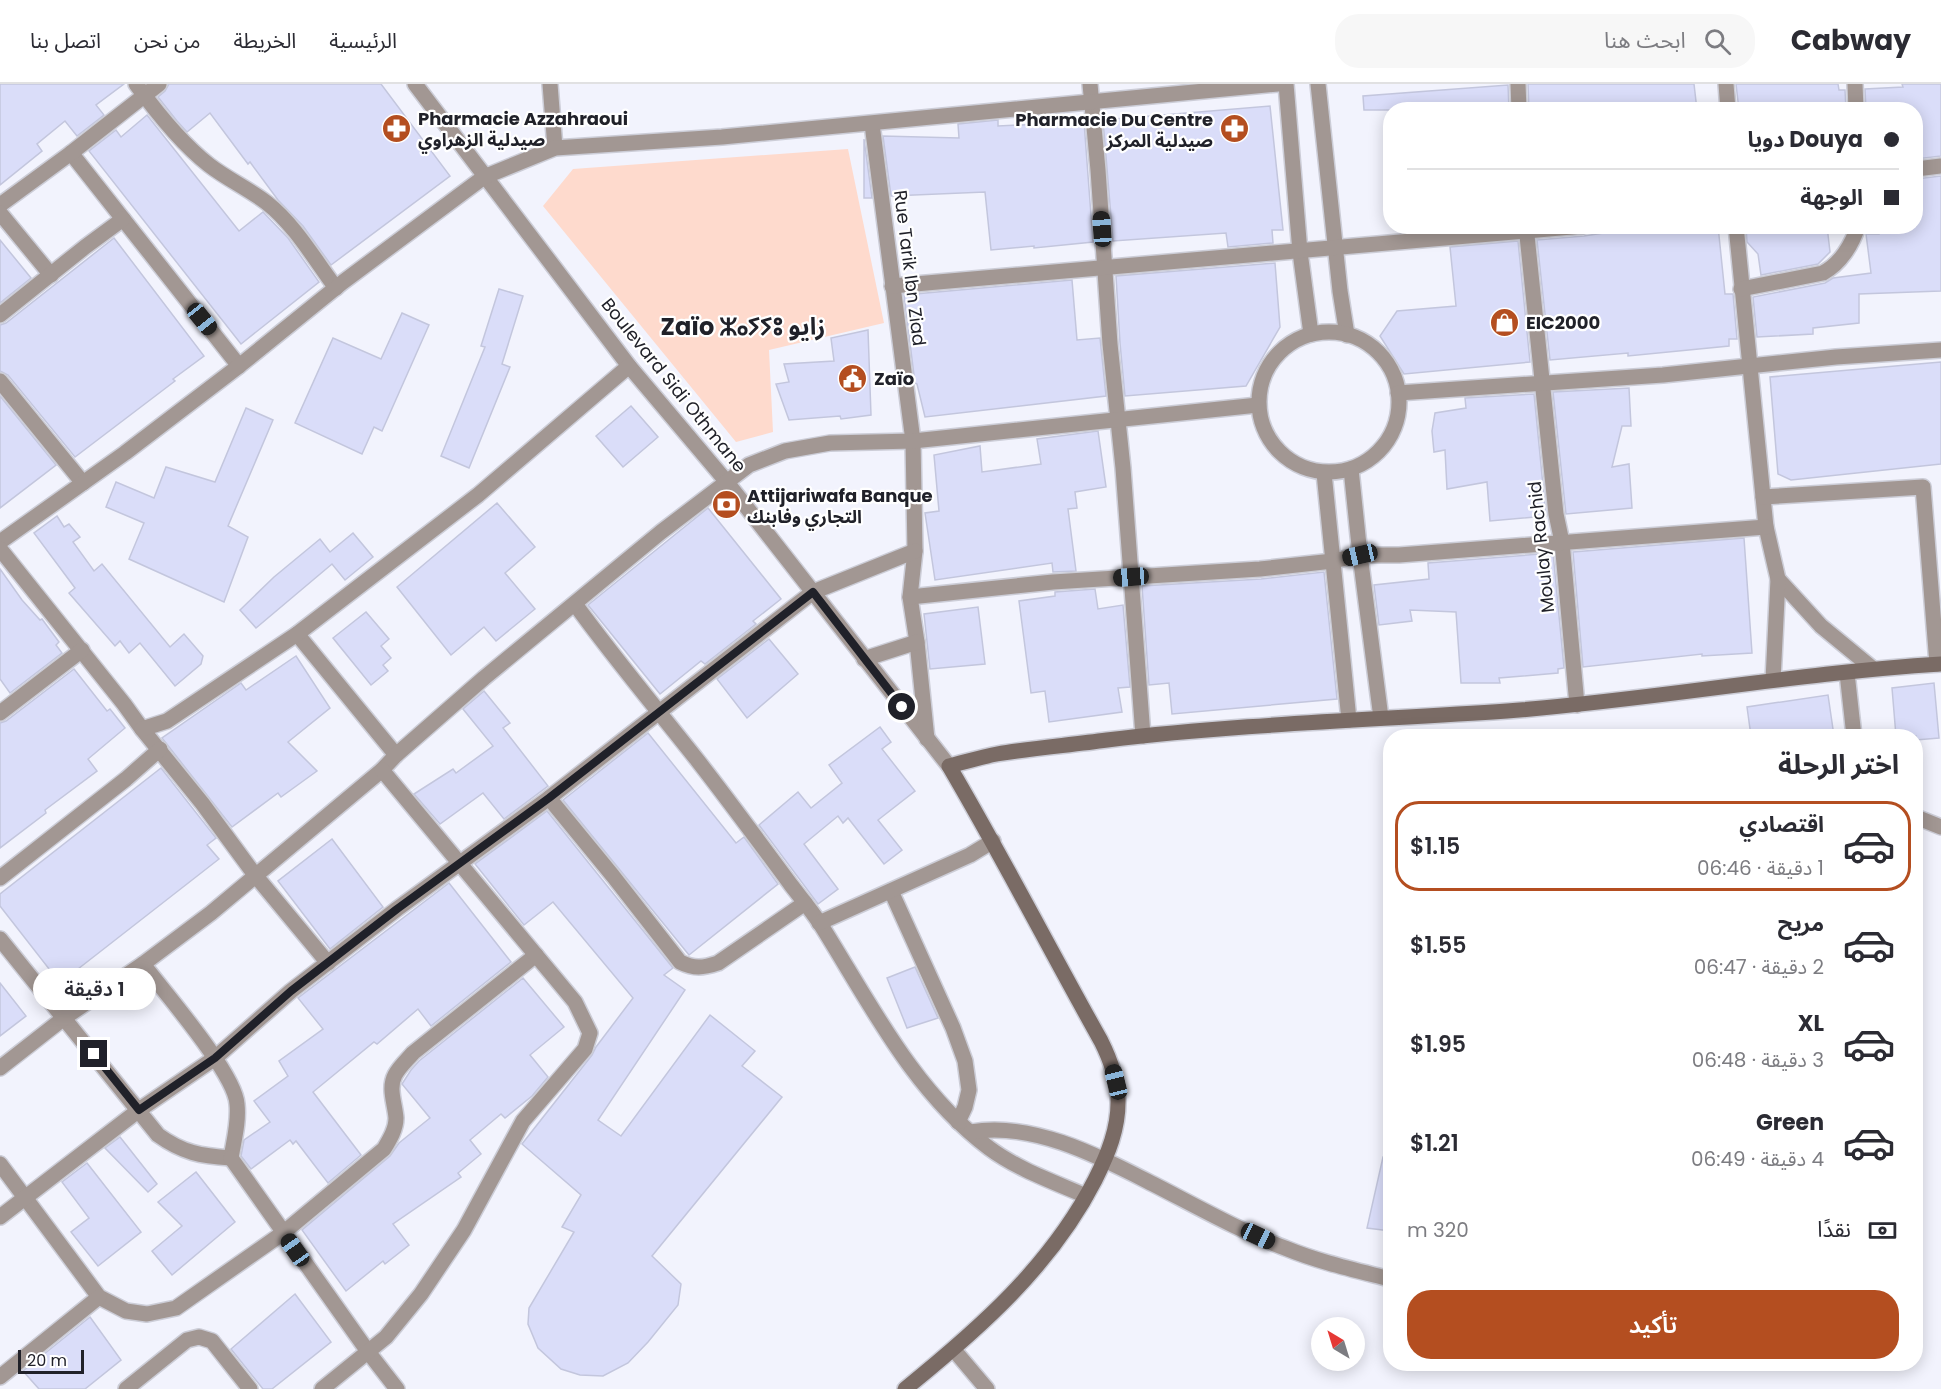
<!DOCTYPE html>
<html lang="ar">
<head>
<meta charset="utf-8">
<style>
  :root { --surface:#fff; --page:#f7f7f7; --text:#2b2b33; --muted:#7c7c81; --line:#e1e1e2; --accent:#b44e20 }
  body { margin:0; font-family:Poppins,"Noto Sans Arabic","Noto Sans Tifinagh",sans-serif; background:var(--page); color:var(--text); direction:rtl; height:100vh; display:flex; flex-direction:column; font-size:22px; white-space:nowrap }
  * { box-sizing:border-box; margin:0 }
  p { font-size:20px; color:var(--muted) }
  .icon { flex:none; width:33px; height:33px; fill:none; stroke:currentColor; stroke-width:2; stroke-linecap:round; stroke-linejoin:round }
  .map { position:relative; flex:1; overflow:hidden; direction:ltr }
  .details { position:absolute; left:1383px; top:645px; width:540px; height:642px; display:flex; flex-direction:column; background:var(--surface); border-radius:24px; box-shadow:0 3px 15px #0003; direction:rtl }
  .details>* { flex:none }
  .banner { position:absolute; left:1383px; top:18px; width:540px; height:132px; border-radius:24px; box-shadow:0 3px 15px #0003; direction:rtl; display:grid; align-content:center; height:132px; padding:0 24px; background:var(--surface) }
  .needle { width:39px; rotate:322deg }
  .controls { position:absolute; left:1311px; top:1233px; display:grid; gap:12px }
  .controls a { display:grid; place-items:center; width:54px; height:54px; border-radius:50%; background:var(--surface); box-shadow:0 3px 15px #0003; font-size:30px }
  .scale { position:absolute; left:18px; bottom:15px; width:66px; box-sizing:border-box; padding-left:6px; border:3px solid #202129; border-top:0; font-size:16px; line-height:21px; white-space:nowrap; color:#202129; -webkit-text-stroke:4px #fff; paint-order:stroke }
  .end { position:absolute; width:27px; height:27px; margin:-14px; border:8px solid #202129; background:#fff; box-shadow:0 0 0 3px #fff }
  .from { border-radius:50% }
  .bubble { position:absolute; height:42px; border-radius:21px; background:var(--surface); box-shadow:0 3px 15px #0003; font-size:20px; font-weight:600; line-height:42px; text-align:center; direction:rtl }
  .car { position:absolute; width:18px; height:36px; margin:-18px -9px; border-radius:8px; box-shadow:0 0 4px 2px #0007; background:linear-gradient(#222 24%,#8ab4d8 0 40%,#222 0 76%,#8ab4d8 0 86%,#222 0) }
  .banner b { display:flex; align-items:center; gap:21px; height:57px; font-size:22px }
  .banner b+b { border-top:2px solid var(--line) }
  .banner i { width:15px; height:15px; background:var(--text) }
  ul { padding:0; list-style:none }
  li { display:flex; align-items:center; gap:18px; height:90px; margin:0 12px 9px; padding:0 12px; border:3px solid transparent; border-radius:24px }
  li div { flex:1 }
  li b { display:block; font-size:22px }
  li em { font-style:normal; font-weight:600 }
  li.current { border-color:var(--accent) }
  li>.icon { width:54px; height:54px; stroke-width:1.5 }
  h2 { padding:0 24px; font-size:27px; line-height:72px }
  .pay { display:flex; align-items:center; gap:15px; height:66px; padding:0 24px; font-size:22px }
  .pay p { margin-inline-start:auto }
  .button { display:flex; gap:12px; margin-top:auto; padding:12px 24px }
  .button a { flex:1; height:69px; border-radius:24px; background:var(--accent); color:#fff; font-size:24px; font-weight:600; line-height:69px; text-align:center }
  header { display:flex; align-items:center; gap:36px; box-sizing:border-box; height:84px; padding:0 30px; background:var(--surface); border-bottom:2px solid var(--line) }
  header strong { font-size:28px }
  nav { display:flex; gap:33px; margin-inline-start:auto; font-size:21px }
  .search { width:420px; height:54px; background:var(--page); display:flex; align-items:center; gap:15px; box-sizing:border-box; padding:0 21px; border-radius:24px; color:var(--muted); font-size:22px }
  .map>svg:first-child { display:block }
  .green { fill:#fedacd }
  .building { fill:#daddf9; stroke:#c3c6dd; stroke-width:1.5 }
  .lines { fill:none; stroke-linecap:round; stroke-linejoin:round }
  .street-casing { stroke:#cccdd7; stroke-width:18 }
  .secondary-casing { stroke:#cccdd7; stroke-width:18 }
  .street { stroke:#a29793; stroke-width:15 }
  .secondary { stroke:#7a6b65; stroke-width:15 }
  .route { stroke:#202129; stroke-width:8 }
  .labels { text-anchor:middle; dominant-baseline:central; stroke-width:4.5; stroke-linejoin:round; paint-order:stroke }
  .poi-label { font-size:18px; font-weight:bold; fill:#202129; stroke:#fff; text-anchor:start }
  .street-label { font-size:18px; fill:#202129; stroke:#fff }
  .district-label { font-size:24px; font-weight:bold; fill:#202129; stroke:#fff }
</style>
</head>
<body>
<header>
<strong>Cabway</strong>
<div class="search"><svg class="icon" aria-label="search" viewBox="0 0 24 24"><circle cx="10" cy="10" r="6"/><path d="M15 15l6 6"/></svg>ابحث هنا</div>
<nav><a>الرئيسية</a><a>الخريطة</a><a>من نحن</a><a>اتصل بنا</a></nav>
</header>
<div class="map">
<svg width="1941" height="1305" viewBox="0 0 1941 1305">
  <rect width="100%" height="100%" fill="#f2f3fd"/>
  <path class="green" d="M848 65 884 239 769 266 773 348 736 358 543 122 573 85Z"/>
  <g class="building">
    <path d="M0 0H124L96 21 104 31 77 52 65 37 37 60 42 67 0 101Z"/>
    <path d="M169 0H381L450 92 331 181 303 142 278 116 250 78 248 80 210 29 187 48 177 37 158 13 165 7Z"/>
    <path d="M1528 0H1694L1697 26H1529Z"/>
    <path d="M1736 0H1838L1839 6H1845L1846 26H1739Z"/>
    <path d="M1902 0H1941V72L1916 75V26H1866L1865 5 1903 3Z"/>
    <path d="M1508 1 1509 26H1364L1363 12Z"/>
    <path d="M1270 22 1283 146H1272L1273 159 1228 163 1226 149 1113 157 1103 36Z"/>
    <path d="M147 31 239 147 263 128 288 154 319 198 241 260 89 67 116 46 121 53Z"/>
    <path d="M998 36V42L1084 38 1093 158 1034 164V162L991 166 985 108 891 112 883 52 959 54 958 40Z"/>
    <path d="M864 55 872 114H864Z"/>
    <path d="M1941 92V207L1859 210V239L1813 244V250L1757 253 1753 213 1825 199 1833 194 1871 189 1866 150H1879V142H1916V95Z"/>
    <path d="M1641 142H1718L1725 210H1733L1737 255H1729V262L1628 272V269L1550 276 1537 156 1584 152 1616 147V145Z"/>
    <path d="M1746 142H1827L1830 168 1818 180 1761 191 1758 170 1747 158Z"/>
    <path d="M114 154 204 272 173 295 175 297 75 373 8 291 0 287V241L6 239Z"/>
    <path d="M0 156 31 194 0 219Z"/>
    <path d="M1518 157 1530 278 1404 290 1380 252 1397 227 1456 222 1450 163Z"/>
    <path d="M1275 179 1280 243 1246 302 1125 312 1120 259 1116 192Z"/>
    <path d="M1072 196 1077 256 1100 254 1106 312 925 333 917 300 915 299 904 211Z"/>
    <path d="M499 205 523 212 502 280 510 283 469 384 441 372 485 263 481 262Z"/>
    <path d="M402 229 429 241 382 347 374 343 362 370 295 339 333 254 381 275Z"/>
    <path d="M868 246 871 331 841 335 840 332 789 336 776 300 789 298 784 280 834 277 831 254Z"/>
    <path d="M1941 278V380L1791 396 1778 390 1770 293Z"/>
    <path d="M1629 304 1631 342H1622L1612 383 1629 380 1632 424 1566 430 1553 308Z"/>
    <path d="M1534 310 1546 432 1490 437 1487 398 1447 405 1445 366 1434 368 1432 347 1435 329 1466 324 1465 314Z"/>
    <path d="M0 312 56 381 0 424Z"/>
    <path d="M631 322 658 353 623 383 596 352Z"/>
    <path d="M246 324 273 336 228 442 248 453 224 518 129 475 144 439 106 423 116 398 154 414 166 383 215 398Z"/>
    <path d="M1098 347 1106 403 1075 408 1077 424 1068 425 1076 487 1053 488 1052 479 935 496 925 429 939 427 934 371 980 362 982 388 1041 380 1037 355Z"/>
    <path d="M497 419 535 463 505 489 535 525 496 557 484 543 451 571 397 503Z"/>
    <path d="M708 424 781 515 753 537 756 540 705 580 701 577 660 610 588 521Z"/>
    <path d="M57 432 64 443 69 440 80 453 73 458 94 487 102 480 170 563 184 550 203 572 201 580 175 602 140 559 129 569 120 557 115 562 69 509 75 504 34 449Z"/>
    <path d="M353 449 373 473 345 496 332 480 256 544 240 526 274 493 320 455 330 468Z"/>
    <path d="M1744 454 1752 569 1702 572V570L1583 583 1573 468Z"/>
    <path d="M1553 469 1564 584 1558 585V589L1499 594 1500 599H1461L1456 528 1410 526 1412 537 1379 541 1374 501 1429 495 1428 479Z"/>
    <path d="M0 485 22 516 40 536 42 535 59 558 56 561 62 569 10 609 0 595Z"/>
    <path d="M1324 488 1337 615 1172 630 1169 599 1149 601 1142 502 1261 495Z"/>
    <path d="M1095 505 1098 525 1123 521 1130 603 1118 604 1122 628 1049 638 1045 607 1031 609 1019 517 1055 512V508Z"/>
    <path d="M978 523 985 580 930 585 924 530Z"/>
    <path d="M366 528 389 555 381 562 391 574 383 581 388 587 371 601 333 554Z"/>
    <path d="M769 555 798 590 747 634 717 595Z"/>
    <path d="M296 572 330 624 288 658 317 687 281 713 278 709 232 743 162 654 241 599 246 606Z"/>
    <path d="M74 585 107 627 110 625 125 644 88 675 97 687 45 726 46 729 0 764V639L6 637Z"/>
    <path d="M1934 599 1939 654 1916 656V652H1896L1892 604Z"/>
    <path d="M484 607 510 639 503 644 548 702 504 735 483 709 440 740 414 710 453 685 456 689 493 662 463 625Z"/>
    <path d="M1828 611 1834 652H1751L1747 623Z"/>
    <path d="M880 643 891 658 882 665 915 707 878 736 902 766 884 780 848 734 843 739 838 732 804 760 838 805 818 820 759 741 798 708 811 724 842 699 829 681Z"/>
    <path d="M648 649 736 759 744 753 778 800 689 871 563 716Z"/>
    <path d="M161 684 216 754 207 761 219 775 60 899 0 822V810Z"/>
    <path d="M547 727 673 884 664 891 685 906 598 1036 621 1052 710 931 755 967 742 982 782 1013 652 1172 681 1200 678 1221 648 1258 628 1279 603 1292 580 1291 561 1285 538 1264 528 1240 529 1224 574 1148 562 1143 581 1111 522 1060 592 971 596 963 633 914 553 818 524 841 475 780Z"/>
    <path d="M332 755 383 823 330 865 278 797Z"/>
    <path d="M449 799 511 878 431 942 418 925 377 960 374 958 313 1008 361 1071 328 1099 296 1057 293 1060 290 1056 251 1085 241 1072 244 1056 270 1038 254 1017 288 992 279 977 323 945 298 914Z"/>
    <path d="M915 883 938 934 907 944 887 894Z"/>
    <path d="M523 894 564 943 530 971 548 993 532 1012 505 1034 501 1030 470 1056 481 1070 458 1089 461 1093 393 1140 409 1161 385 1180 383 1177 346 1207 302 1146 390 1072 399 1059 430 1034 402 1000 411 986 419 977Z"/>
    <path d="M0 899 26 932 0 952Z"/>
    <path d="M120 1053 157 1100 148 1108 105 1064Z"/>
    <path d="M1383 1073 1390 1074V1147L1367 1144Z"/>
    <path d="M87 1079 141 1148 98 1182 71 1148 89 1134 62 1098Z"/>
    <path d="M196 1088 235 1138 172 1191 152 1167 182 1142 158 1118Z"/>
    <path d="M295 1210 331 1258 272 1305H263L231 1265Z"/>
    <path d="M90 1233 121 1276 85 1305H39L23 1287Z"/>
  </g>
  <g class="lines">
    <defs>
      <g id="street">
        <path d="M136 0C157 29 181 59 209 81 227 95 249 105 267 119 295 141 315 176 336 204"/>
        <path d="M415 0 629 282 726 397 949 682"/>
        <path d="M550 0 555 64"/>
        <path d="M1090 0 1098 86 1110 260 1123 384 1143 652"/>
        <path d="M1286 0 1300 168 1311 250"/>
        <path d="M1318 0 1340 207 1347 251"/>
        <path d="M1518 0 1519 26"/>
        <path d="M1726 0 1728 26"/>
        <path d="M1855 0 1856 26"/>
        <path d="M872 40 913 357 915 467 910 513 917 558 927 655"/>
        <path d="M71 69 239 282"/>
        <path d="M1916 85 1941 82"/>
        <path d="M0 121 71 69 159 0"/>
        <path d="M0 129 51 191"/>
        <path d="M1526 142 1556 430 1562 458 1577 621"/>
        <path d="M1736 142 1766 443 1778 495 1821 542 1872 584"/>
        <path d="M892 202 1583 142"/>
        <path d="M1741 205 1823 189C1840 180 1852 161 1858 142"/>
        <path d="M0 231 85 163 123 135"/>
        <circle cx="1329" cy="318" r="70"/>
        <path d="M0 297 83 399"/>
        <path d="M1398 309 1663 291 1836 273 1941 266"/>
        <path d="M1351 385 1360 471 1381 634"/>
        <path d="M1324 389 1349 636"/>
        <path d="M1763 413 1923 403 1937 580"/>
        <path d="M0 458 125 369 239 282 343 198 484 93 555 64 722 53 1278 0"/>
        <path d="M0 465 124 620 142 645 202 719 255 791 328 879"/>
        <path d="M910 513 1053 498 1260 485 1333 477 1360 471H1399L1766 443"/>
        <path d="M575 520C614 574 657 625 698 677 730 718 760 759 791 801 801 814 812 827 821 841 870 919 913 1007 989 1064 1017 1085 1054 1098 1086 1112"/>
        <path d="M297 550 396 671"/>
        <path d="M864 575 917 558"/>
        <path d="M1847 589 1854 652"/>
        <path d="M1773 596 1778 495"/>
        <path d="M0 629 82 566"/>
        <path d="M142 645 167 637 297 550 478 411 629 282"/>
        <path d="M549 714 613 792 680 878C694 885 703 884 718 879L805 819"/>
        <path d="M1916 733 1941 743"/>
        <path d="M0 794 126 695 160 665"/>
        <path d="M891 807 953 944 965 977 969 1006 965 1023 958 1038"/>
        <path d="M819 839 970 771 993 757"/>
        <path d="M0 855 158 1051C183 1069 201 1072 231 1074 234 1056 239 1038 237 1020 235 989 164 908 143 880"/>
        <path d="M0 984 64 934 143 880 211 829 382 686 396 671 484 594 661 448 749 381 785 367 830 359 913 357 1258 321"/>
        <path d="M971 1048C1033 1037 1100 1073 1153 1100 1196 1122 1240 1147 1285 1164 1319 1178 1355 1186 1390 1195"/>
        <path d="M231 1074 369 1269 397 1305"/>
        <path d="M0 1080 99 1213 126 1227 147 1230 176 1224 283 1149 384 1065C390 1055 396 1045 396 1034 395 1020 388 1004 395 991 399 983 407 976 413 969L536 871"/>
        <path d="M0 1133 139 1026 215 974 291 907 397 825 549 714 813 508 915 467"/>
        <path d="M954 1266 987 1305"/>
        <path d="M0 1293 99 1213"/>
        <path d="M126 1305 187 1256 199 1253 212 1257 250 1305"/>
        <path d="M322 1305 386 1253 421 1210 464 1146 523 1037 585 965 590 949 575 918 382 686"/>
      </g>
      <path id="secondary" d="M905 1305C979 1245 1051 1182 1095 1096 1108 1070 1119 1044 1118 1014 1117 993 1110 975 1101 957 1050 866 1002 772 949 682 965 678 981 673 997 670 1033 664 1071 661 1107 656 1240 640 1374 636 1507 627 1652 616 1796 589 1941 580"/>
    </defs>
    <use href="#street" class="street-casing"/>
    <use href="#secondary" class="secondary-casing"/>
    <use href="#street" class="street"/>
    <use href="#secondary" class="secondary"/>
  </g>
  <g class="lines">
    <path class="route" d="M94 970 139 1026 215 974 291 907 397 825 549 714 813 508 902 623"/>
  </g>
  <defs>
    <symbol id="pharmacy-disc" viewBox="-11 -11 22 22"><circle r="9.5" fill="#b44e20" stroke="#fff"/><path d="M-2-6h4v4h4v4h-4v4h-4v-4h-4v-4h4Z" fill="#fff"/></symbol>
    <symbol id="shop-disc" viewBox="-11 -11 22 22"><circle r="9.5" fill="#b44e20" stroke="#fff"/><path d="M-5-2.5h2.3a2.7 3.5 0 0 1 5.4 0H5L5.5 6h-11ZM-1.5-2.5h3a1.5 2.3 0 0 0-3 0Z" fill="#fff"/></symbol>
    <symbol id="civic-disc" viewBox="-11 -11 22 22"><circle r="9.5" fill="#b44e20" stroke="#fff"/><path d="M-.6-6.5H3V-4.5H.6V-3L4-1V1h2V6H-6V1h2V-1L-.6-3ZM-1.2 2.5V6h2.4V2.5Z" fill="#fff"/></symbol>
    <symbol id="bank-disc" viewBox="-11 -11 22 22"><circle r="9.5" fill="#b44e20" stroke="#fff"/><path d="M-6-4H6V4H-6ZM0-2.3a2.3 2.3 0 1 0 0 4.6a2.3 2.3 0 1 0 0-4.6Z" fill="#fff"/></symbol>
  </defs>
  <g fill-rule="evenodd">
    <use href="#pharmacy-disc" x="380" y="28" width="33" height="33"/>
    <use href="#pharmacy-disc" x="1218" y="28" width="33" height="33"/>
    <use href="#shop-disc" x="1488" y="222" width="33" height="33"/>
    <use href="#civic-disc" x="836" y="278" width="33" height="33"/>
    <use href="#bank-disc" x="710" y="404" width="33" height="33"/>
  </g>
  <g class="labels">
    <g class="poi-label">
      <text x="418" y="34">Pharmacie Azzahraoui<tspan x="418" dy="21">صيدلية الزهراوي</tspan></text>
      <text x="1213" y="35" text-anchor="end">Pharmacie Du Centre<tspan x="1213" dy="21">صيدلية المركز</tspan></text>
      <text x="1526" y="238">EIC2000</text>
      <text x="874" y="294">Zaïo</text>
      <text x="747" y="411">Attijariwafa Banque<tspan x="747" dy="21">التجاري وفابنك</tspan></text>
    </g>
    <g class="street-label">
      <text transform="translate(910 184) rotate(83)">Rue Tarik Ibn Ziad</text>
      <text transform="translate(674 301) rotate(51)">Boulevard Sidi Othmane</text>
      <text transform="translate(1541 463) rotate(-96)">Moulay Rachid</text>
    </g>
    <g class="district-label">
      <text x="743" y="242">Zaïo ⵣⴰⵢⵢⵓ زايو</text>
    </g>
  </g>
</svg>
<div class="controls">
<a><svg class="needle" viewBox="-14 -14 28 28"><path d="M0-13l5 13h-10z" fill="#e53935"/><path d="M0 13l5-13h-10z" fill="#7c7c81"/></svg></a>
</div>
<div class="scale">20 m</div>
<i class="end from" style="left:902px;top:623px"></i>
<i class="end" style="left:94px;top:970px"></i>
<div class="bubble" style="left:33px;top:884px;width:123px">1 دقيقة</div>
<i class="car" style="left:1102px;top:145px;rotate:356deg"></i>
<i class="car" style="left:202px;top:235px;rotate:141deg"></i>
<i class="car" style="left:1360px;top:471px;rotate:257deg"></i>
<i class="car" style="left:1131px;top:493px;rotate:266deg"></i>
<i class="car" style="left:1116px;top:998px;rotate:346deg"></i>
<i class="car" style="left:1258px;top:1152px;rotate:115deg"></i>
<i class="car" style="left:295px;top:1166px;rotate:325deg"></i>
<div class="banner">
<b><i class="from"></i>Douya دويا</b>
<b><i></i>الوجهة</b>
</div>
<section class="details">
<h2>اختر الرحلة</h2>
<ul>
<li class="current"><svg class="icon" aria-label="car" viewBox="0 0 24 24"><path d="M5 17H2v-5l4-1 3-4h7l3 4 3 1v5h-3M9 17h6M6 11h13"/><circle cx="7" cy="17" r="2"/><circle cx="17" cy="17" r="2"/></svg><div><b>اقتصادي</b><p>1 دقيقة · 06:46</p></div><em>$1.15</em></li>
<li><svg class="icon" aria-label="car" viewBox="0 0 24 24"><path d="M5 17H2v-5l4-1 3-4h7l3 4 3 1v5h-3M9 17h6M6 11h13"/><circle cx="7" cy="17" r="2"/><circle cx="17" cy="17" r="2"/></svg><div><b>مريح</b><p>2 دقيقة · 06:47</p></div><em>$1.55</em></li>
<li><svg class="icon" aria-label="car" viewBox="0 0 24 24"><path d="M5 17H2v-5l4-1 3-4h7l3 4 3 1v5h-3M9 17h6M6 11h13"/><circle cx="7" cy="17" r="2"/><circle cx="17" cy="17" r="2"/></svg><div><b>XL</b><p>3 دقيقة · 06:48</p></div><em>$1.95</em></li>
<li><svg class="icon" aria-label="car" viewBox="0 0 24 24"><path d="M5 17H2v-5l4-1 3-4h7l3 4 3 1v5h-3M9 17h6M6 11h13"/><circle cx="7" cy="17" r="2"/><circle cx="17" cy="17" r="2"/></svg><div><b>Green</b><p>4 دقيقة · 06:49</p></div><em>$1.21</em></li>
</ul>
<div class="pay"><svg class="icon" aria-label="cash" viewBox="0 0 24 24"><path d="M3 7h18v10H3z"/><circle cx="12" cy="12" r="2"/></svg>نقدًا<p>320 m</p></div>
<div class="button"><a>تأكيد</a></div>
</section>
</div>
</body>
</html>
